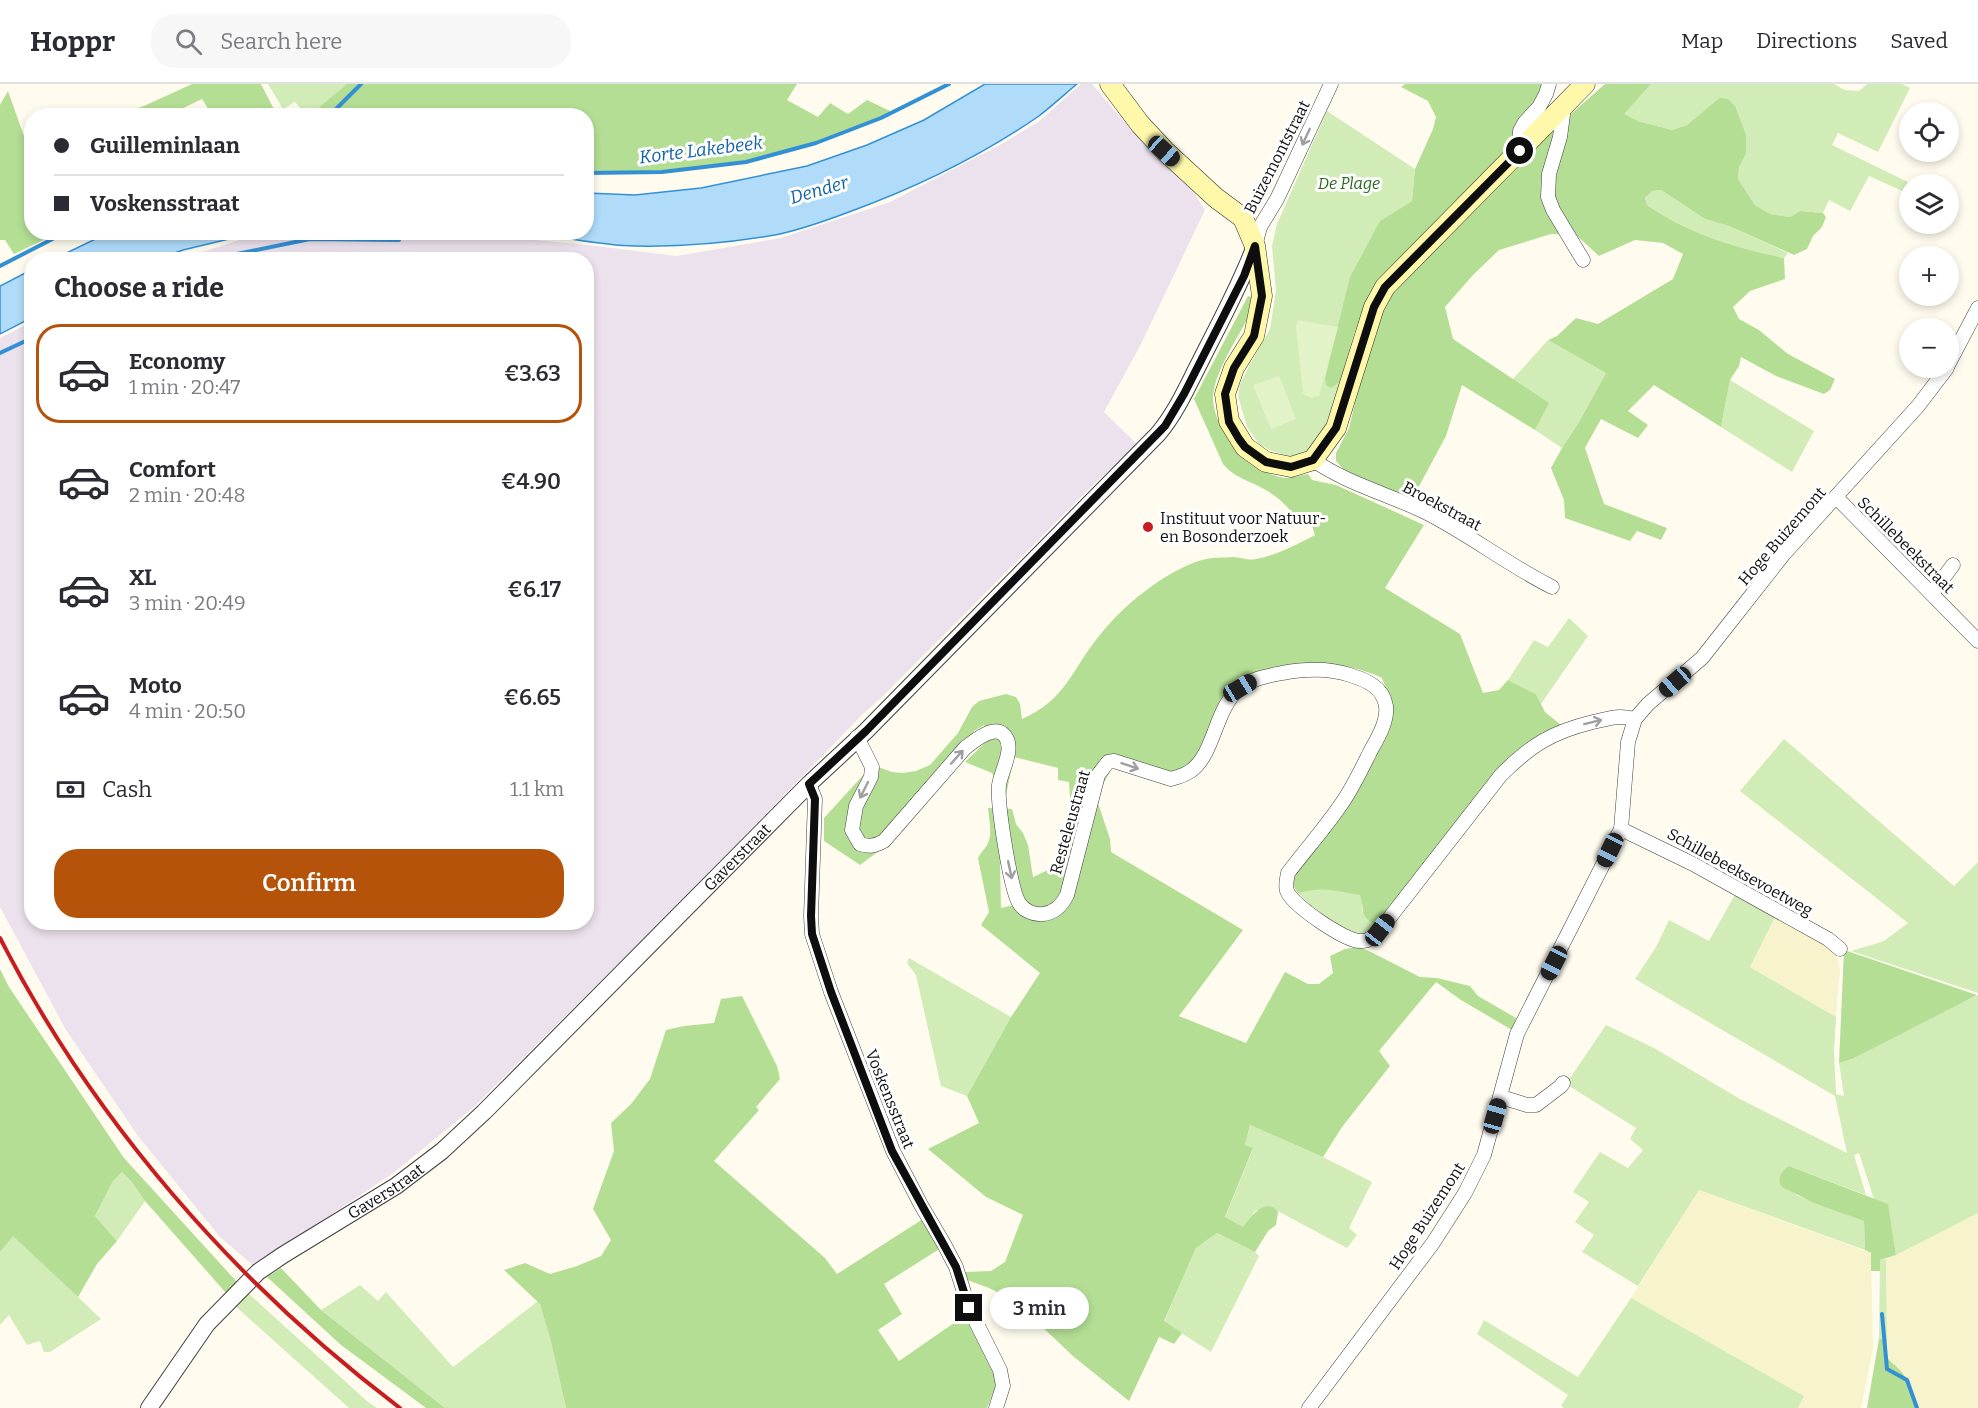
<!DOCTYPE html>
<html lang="en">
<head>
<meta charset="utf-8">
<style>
  :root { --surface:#fff; --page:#f7f7f7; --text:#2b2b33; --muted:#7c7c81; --line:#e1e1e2; --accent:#b45309 }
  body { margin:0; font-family:Bitter,serif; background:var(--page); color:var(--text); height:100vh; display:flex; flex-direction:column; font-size:22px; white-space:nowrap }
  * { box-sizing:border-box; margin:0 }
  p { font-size:20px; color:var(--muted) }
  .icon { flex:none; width:33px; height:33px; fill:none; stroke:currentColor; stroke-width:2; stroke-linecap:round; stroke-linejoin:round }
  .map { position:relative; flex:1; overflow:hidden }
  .drawer { position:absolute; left:24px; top:168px; width:570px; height:678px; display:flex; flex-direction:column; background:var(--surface); border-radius:24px; box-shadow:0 3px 9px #0003 }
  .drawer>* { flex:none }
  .hud { position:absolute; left:24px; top:24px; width:570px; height:132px; border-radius:24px; box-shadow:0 3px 9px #0003; display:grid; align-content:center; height:132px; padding:0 30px; background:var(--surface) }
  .fabs { position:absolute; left:1899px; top:18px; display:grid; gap:12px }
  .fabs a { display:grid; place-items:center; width:60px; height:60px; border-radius:50%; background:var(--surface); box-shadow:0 3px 9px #0003; font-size:30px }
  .end { position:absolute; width:27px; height:27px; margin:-14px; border:8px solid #0e0e0e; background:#fff; box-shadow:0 0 0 3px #fff }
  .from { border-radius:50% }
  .bubble { position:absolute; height:42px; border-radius:21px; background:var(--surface); box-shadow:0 3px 9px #0003; font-size:20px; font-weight:600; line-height:42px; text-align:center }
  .car { position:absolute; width:18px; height:36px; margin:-18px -9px; border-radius:8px; box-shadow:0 0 4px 2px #0007; background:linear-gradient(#222 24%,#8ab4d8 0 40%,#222 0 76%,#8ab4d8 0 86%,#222 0) }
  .hud b { display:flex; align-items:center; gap:21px; height:57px; font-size:22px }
  .hud b+b { border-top:2px solid var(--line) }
  .hud i { width:15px; height:15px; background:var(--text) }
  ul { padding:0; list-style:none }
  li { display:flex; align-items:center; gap:18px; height:99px; margin:0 12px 9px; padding:0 18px; border:3px solid transparent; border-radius:24px }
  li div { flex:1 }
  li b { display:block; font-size:22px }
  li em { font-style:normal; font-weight:600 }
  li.on { border-color:var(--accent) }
  li>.icon { width:54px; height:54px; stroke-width:1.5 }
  h2 { padding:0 30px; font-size:27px; line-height:72px }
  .pay { display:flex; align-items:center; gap:15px; height:66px; padding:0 30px; font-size:22px }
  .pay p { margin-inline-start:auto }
  .button { display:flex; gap:12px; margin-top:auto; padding:12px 30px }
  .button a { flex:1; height:69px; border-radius:24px; background:var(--accent); color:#fff; font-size:24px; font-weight:600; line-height:69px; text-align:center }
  header { display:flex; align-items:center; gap:36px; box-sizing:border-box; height:84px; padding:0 30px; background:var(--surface); border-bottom:2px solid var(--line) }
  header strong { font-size:28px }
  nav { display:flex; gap:33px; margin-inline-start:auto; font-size:21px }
  .search { width:420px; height:54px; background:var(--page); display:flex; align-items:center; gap:15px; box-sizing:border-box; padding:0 21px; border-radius:24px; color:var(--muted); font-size:22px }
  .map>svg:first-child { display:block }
  .industrial { fill:#ece2ed }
  .farmland { fill:#f7f4cd }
  .green { fill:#d1ecb6 }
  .forest { fill:#b4de94; fill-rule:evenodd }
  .pitch { fill:#e3f3c8 }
  .water { fill:#b0dcfa; stroke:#3390d5; stroke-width:1.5 }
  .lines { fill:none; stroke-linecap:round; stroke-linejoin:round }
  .stream { stroke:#3390d5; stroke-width:4 }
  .minor-casing { stroke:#414141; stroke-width:15 }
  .tertiary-casing { stroke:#414141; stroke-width:18 }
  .secondary-casing { stroke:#303030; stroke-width:21 }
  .minor { stroke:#fff; stroke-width:14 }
  .tertiary { stroke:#fff; stroke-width:16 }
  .secondary { stroke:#fff8aa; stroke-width:20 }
  .rail { stroke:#c71d21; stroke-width:4 }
  .oneway { stroke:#9f9f9f }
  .route { stroke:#0e0e0e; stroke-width:8 }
  .poi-dot { fill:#c71d21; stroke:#fff; stroke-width:2 }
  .labels { text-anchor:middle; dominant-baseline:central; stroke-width:6; stroke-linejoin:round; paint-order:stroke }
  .street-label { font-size:16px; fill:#0e0e0e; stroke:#fff }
  .park-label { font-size:16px; font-style:italic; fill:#296a1a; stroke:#fff }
  .poi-label { font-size:16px; fill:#0e0e0e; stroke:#fff; text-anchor:start }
  .water-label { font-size:18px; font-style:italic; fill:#0f61a8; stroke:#fff }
</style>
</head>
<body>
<header>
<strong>Hoppr</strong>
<div class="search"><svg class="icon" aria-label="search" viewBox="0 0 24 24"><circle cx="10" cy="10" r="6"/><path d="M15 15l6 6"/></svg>Search here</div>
<nav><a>Map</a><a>Directions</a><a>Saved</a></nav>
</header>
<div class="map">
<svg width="1978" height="1324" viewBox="0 0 1978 1324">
  <rect width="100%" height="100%" fill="#fffcef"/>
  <path class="industrial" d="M1081 0H1092L1120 33 1194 109 1205 126 1140 262 1104 328 1138 361 1097 397 882 613 864 629 684 814 474 1023 392 1090 272 1170 255 1183 220 1153 138 1052 66 946 0 823V254L31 238 32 838H586V176L180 175 249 153 287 148 469 150 589 161 676 172 781 154 890 118 998 62 1038 38Z"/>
  <g class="farmland">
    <path d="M1777 829 1836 867 1840 886 1836 933 1750 883Z"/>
    <path d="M1699 1106 1871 1169 1873 1264 1861 1324H1798L1804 1312 1631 1214Z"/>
    <path d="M1978 1129V1324H1918L1912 1304 1885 1273 1887 1255 1886 1175Z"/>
  </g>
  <g class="green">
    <path d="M268 0H347L310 32 307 31 295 18 283 25Z"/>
    <path d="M1651 0H1834L1845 6 1859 7 1867 0H1902L1910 4 1878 68 1838 49 1832 61 1912 100H1910L1909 110 1869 92 1850 127 1829 116 1823 129 1800 127 1790 133 1770 130 1755 121 1738 95 1739 83 1746 70 1719 14 1687 41 1672 46 1638 37 1623 30Z"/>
    <path d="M1327 27 1415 85 1412 117 1380 137 1338 243 1325 293 1330 304 1340 298 1331 333 1320 353 1309 366 1302 370 1292 373 1272 367 1259 360 1247 343 1238 312 1240 301 1249 282 1270 245 1276 206 1272 162 1277 140Z"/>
    <path d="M1661 106 1705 135 1729 142 1788 169 1784 174C1734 163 1689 150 1647 121L1645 114 1652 107Z"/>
    <path d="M1548 256 1606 289 1579 338 1562 364 1535 346 1548 319 1512 296Z"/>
    <path d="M1730 296 1814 347 1792 388 1721 343Z"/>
    <path d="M1569 534 1588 552 1541 620 1536 610 1508 596 1534 556 1548 563Z"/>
    <path d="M1784 655 1954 802 1978 778V909L1851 867 1884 857 1908 839 1740 707Z"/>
    <path d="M1316 804H1329L1361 811 1362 818V827L1382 839 1364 852 1342 846 1310 821 1298 809Z"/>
    <path d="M1737 807 1777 829 1750 883 1836 933 1834 967 1836 1010 1844 1012 1839 979 1852 975 1925 936 1978 911V1129L1896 1171 1888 1121 1874 1115 1859 1069 1854 1071 1866 1111 1789 1082 1796 1111 1864 1137 1865 1166 1699 1106 1638 1202 1582 1168 1594 1151 1575 1138 1589 1118 1573 1108 1600 1068 1628 1084 1643 1066 1630 1055 1636 1044 1566 1000 1606 941 1654 964 1740 1015 1847 1069 1835 1012 1635 895 1656 863 1669 836 1709 857Z"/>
    <path d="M909 874 1011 933 967 1012 941 1002 916 891 907 879Z"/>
    <path d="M1250 1041 1323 1073 1372 1098 1349 1144 1357 1151 1347 1164 1270 1123 1255 1127 1243 1143 1225 1134 1253 1065 1245 1061Z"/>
    <path d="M122 1088 131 1097 145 1117 117 1157 95 1132 113 1097Z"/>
    <path d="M1217 1149 1255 1168 1259 1172 1211 1268 1164 1238 1196 1164Z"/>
    <path d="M13 1151 101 1235 50 1268H44L40 1257 27 1261 9 1231 0 1241V1168Z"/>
    <path d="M1886 1175 1887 1255H1879L1880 1176Z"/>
    <path d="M360 1201 378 1217 386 1208 453 1283 538 1217 540 1220 551 1258 566 1324H445L321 1226Z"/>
    <path d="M248 1209 368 1318 377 1324H349L235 1222Z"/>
    <path d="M1631 1214 1804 1312 1798 1324H1564L1561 1322 1568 1311 1477 1250 1484 1236 1578 1293Z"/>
  </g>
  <g class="forest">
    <path d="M192 0H261L277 31H212L202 15 169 31 112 32 144 22Z"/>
    <path d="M347 0H797L787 16 818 33 830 19 848 30 867 16 892 28C822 64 740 83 662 88 639 90 616 89 593 90L587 89 586 32 310 31Z"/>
    <path d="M1405 0H1545C1537 26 1513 42 1505 71L1513 81 1605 0H1651L1624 30 1638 37 1672 46 1687 41 1719 14 1728 15 1735 22 1746 51V70L1739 83 1738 95 1755 121 1770 130 1790 133 1800 127 1823 129 1826 133 1822 143 1813 152 1807 165 1794 171 1729 142 1705 135 1661 106 1652 107 1645 114 1647 121C1689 150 1734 163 1784 174L1785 195 1750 207 1733 223 1739 235 1759 246 1788 270 1835 295 1830 306 1824 310 1776 292 1741 273 1739 282 1730 296 1721 343 1654 301 1628 327 1648 341 1638 354 1601 335 1585 364 1604 420 1667 444 1661 456 1637 447 1630 457 1565 434 1564 416 1551 384 1562 364 1579 338 1606 289 1548 256 1557 252 1576 234 1598 240 1673 195 1683 170 1663 159 1635 156 1599 172 1576 151 1551 150 1499 166 1473 191 1445 223 1453 255 1549 319 1535 346 1462 301 1446 352 1410 419 1346 388 1336 377V369L1349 344 1370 257 1367 216 1354 250 1340 298 1331 304 1326 301 1325 294 1350 193 1380 137 1412 117 1415 85 1433 45 1436 33 1428 17 1401 3Z"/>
    <path d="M8 7 26 58 31 57 32 148 58 149 14 170 5 156H0V21Z"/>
    <path d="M1248 212 1252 213C1254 223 1248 234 1243 243 1233 261 1218 285 1214 305 1209 325 1224 350 1235 365 1244 377 1270 393 1285 394 1293 394 1301 391 1308 390L1312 396 1336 401 1424 441 1385 504 1460 550 1483 609 1499 606 1508 596 1536 610 1545 628 1561 641 1543 648 1524 663 1382 839 1375 841C1359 831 1365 827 1360 811 1334 807 1324 802 1298 809L1294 803 1293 790 1353 711 1392 639 1390 614 1382 594C1353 579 1307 576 1275 583 1265 585 1254 591 1244 594L1196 679 1179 687 1165 689 1102 676 1096 682 1110 688 1099 707 1097 716 1110 755 1111 768 1243 846 1179 932 1246 959 1285 888 1308 900H1319L1333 889 1330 872 1345 865 1357 863 1367 866 1420 893 1437 894 1470 902 1478 912 1516 934 1512 946 1461 916 1436 898 1379 967 1390 982 1342 1043 1323 1073 1250 1041 1245 1061 1253 1064 1225 1133 1243 1143C1250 1133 1266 1112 1278 1128L1276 1141 1268 1147 1255 1168 1217 1149 1196 1164 1164 1237 1182 1249 1174 1260 1159 1253 1129 1317 1074 1273 1014 1216 989 1204 967 1196 965 1188 991 1187 1005 1178 1023 1131 986 1113 928 1065 979 1039 967 1012 1011 933 1040 889 981 841 989 828 978 774C981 768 984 766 987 761 993 751 989 735 988 724L1012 725 1016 740 1023 749 1028 761 1033 793 1048 786 1061 771 1072 745 1069 698 1058 696V684L1014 673 1006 711 994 706V693L992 689 965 678 991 653 984 641 974 647 883 764 860 781 824 757V734L867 687 881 684 892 688 903 689 916 687 930 681 958 649 972 623 979 617 1006 610 1016 613 1020 620 1022 635C1066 616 1072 585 1099 552 1114 533 1132 516 1152 502 1167 491 1188 479 1206 475 1214 473 1224 474 1233 473 1241 473 1248 477 1256 475 1277 471 1296 461 1315 451L1311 439 1300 443C1295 430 1283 417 1272 410 1256 398 1236 396 1223 380L1194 315ZM1004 776 1014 821 1001 824 1000 781Z"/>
    <path d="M1844 866 1977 911 1852 975 1839 979Z"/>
    <path d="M0 885 9 903 124 1074 237 1198 226 1209 145 1117 131 1097 122 1088 113 1097 95 1132 117 1157 97 1180 78 1213 13 1152 0 1168Z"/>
    <path d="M742 912 777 982 780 995 756 1023 759 1026 714 1077 825 1174 837 1190 923 1135 941 1164 884 1200 902 1230 878 1246 899 1277 967 1230 995 1288V1304L987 1324H566L551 1258 540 1220 504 1186 525 1179 550 1190 577 1182 601 1172 611 1156 593 1125 614 1067 611 1039 631 1020 650 995 666 946 684 942 714 939 721 915Z"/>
    <path d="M1789 1082 1888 1120 1896 1171 1880 1176V1187H1871V1169L1865 1166 1864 1137 1814 1119 1782 1103C1776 1096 1782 1086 1789 1082Z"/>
    <path d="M281 1184 321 1226 445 1324H426L341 1261 267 1193Z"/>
    <path d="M1879 1255H1887L1885 1273C1907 1290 1910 1298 1918 1324H1867Z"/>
  </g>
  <g class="pitch">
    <path d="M1298 236 1338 243 1319 312 1311 314 1303 310 1296 242Z"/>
    <path d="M1279 292 1296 335 1271 345 1253 301Z"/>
  </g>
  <g class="water">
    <path d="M985 0H1077C1065 10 1052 22 1039 32 981 72 915 104 849 128 825 137 800 146 775 151 729 159 681 163 635 162 605 162 574 155 545 151L537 149 586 148 587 109 635 111 701 104 807 82 867 61 924 36Z"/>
    <path d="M108 149V148L254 149 183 166 157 175H54Z"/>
    <path d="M31 186V234L0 250V202Z"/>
  </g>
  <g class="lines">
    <g class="stream">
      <path d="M329 32 361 0"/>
      <path d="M586 89 662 88 746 78 816 59 881 34 949 0"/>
      <path d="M207 176 310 155 399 156"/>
      <path d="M0 182 66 148"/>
      <path d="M0 269 32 254"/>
      <path d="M1882 1230 1887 1285 1907 1296 1917 1324"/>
    </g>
    <defs>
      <g id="minor">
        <path d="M1564 23 1560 53 1549 90 1548 113 1553 126 1583 176"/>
        <path d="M1520 67V47L1525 38 1539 23 1546 10 1549 0"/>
        <path d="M1255 162 1260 143 1277 115 1331 0"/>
        <path d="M1948 281 1978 224"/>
        <path d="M1313 376C1348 400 1388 410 1425 428 1469 450 1508 481 1552 503"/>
        <path d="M1837 414 1978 557"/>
        <path d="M1932 509 1953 481"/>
        <path d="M857 653 872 683 871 693 856 722 852 746 860 760C869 763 875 762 884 757L965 664C974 657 995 639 1005 652 1015 665 1001 687 999 701 997 720 1010 803 1019 819 1024 827 1034 831 1043 830 1055 829 1062 821 1067 811L1098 691 1108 678 1114 677 1171 695C1178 693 1186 691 1192 686 1215 668 1215 624 1240 604 1252 594 1268 592 1282 589 1304 585 1329 584 1350 591 1366 596 1383 603 1386 622 1388 638 1377 655 1370 668 1362 684 1354 701 1344 716 1327 742 1306 765 1288 789 1287 795 1285 801 1287 807 1292 821 1345 857 1360 857 1369 858 1374 852 1380 846L1501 691C1531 661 1552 648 1593 638 1611 634 1617 631 1635 635"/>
        <path d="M809 700 815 715 811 832 812 850 831 908 893 1067 921 1121 944 1160 956 1183 969 1224 1000 1286 1003 1302 996 1324"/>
        <path d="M1621 745 1693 780 1828 855 1840 865"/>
        <path d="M1501 1013 1527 1021H1536L1561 1002 1563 999"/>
        <path d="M1309 1324 1433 1159 1465 1109 1484 1071 1517 950 1621 745 1628 658 1635 635 1648 620 1702 574 1783 471 1918 322 1947 284"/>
      </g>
      <g id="tertiary">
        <path id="s1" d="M149 1324 207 1240 258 1188 283 1171 396 1102 442 1067 484 1028 809 700 866 647 1158 350C1176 329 1187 303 1200 278 1219 240 1240 202 1255 162"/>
      </g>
      <path id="secondary" d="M1110 0 1140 40 1165 67 1216 114 1243 134 1255 162 1262 212 1254 252 1234 284 1225 310 1229 337 1245 363 1266 378 1291 383 1313 376 1336 344 1374 223 1385 203 1585 0"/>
    </defs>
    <use href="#minor" class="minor-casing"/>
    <use href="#tertiary" class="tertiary-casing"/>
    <use href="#secondary" class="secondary-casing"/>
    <use href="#minor" class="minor"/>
    <use href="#tertiary" class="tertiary"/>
    <use href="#secondary" class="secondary"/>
    <path class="rail" d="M0 854C94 1038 236 1200 400 1324"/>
  </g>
  <defs><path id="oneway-shaft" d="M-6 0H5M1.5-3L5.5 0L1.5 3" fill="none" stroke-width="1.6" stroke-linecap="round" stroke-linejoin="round" transform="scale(1.5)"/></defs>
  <g class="oneway">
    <use href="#oneway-shaft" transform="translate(1306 53) rotate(115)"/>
    <use href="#oneway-shaft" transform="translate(1593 638) rotate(-14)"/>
    <use href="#oneway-shaft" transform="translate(957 673) rotate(-48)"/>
    <use href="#oneway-shaft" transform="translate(1130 682) rotate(19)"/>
    <use href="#oneway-shaft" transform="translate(864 706) rotate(117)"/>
    <use href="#oneway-shaft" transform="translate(1010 786) rotate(78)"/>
  </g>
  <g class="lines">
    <path class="route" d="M969 1224 956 1183 892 1067 831 908 812 850 811 832 815 715 809 700 866 647 1165 342 1184 310 1244 192 1255 162 1262 212 1254 252 1234 284 1225 310 1229 338 1239 355 1245 363 1266 378 1291 383 1313 376 1336 344 1374 223 1385 203 1520 67"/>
  </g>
  <circle class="poi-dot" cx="1148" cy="443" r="6"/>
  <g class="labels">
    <g class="street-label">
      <text transform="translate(1277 73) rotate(-63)">Buizemontstraat</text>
      <text transform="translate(1442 422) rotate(28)">Broekstraat</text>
      <text transform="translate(1782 452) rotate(-49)">Hoge Buizemont</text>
      <text transform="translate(1906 461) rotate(45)">Schillebeekstraat</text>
      <text transform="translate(1070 738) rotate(-74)">Resteleustraat</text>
      <text stroke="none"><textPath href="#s1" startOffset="812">Gaverstraat</textPath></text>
      <text transform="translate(1740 788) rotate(29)">Schillebeeksevoetweg</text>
      <text transform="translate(890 1015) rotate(68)">Voskensstraat</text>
      <text stroke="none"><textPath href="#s1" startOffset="326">Gaverstraat</textPath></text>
      <text transform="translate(1427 1132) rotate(-57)">Hoge Buizemont</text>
    </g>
    <g class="park-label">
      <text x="1349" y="99">De Plage</text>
    </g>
    <g class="poi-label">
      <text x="1160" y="434">Instituut voor Natuur-<tspan x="1160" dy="18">en Bosonderzoek</tspan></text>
    </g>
    <g class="water-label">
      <text transform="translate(701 66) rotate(-7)">Korte Lakebeek</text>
      <text transform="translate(819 106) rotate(-16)">Dender</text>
    </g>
  </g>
</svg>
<div class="fabs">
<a><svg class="icon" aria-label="locate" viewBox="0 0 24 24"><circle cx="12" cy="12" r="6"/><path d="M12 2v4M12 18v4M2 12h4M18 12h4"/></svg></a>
<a><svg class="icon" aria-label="layers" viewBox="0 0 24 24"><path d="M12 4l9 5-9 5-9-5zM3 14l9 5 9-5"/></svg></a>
<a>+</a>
<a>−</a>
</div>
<i class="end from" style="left:1520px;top:67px"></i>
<i class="end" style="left:969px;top:1224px"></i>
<div class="bubble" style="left:990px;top:1203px;width:99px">3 min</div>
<i class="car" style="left:1164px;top:67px;rotate:132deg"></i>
<i class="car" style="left:1675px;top:598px;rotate:229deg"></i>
<i class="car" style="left:1240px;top:604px;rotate:59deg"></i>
<i class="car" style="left:1610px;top:766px;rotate:206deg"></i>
<i class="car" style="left:1380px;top:846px;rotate:38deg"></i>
<i class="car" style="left:1554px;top:879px;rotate:207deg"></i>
<i class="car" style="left:1495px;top:1032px;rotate:16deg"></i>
<div class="hud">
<b><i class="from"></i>Guilleminlaan</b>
<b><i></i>Voskensstraat</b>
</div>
<section class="drawer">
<h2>Choose a ride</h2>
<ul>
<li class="on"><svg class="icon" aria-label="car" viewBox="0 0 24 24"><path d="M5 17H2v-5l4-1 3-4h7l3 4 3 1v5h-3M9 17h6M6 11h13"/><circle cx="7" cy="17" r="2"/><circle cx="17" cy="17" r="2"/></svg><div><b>Economy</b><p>1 min · 20:47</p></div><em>€3.63</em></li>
<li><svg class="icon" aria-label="car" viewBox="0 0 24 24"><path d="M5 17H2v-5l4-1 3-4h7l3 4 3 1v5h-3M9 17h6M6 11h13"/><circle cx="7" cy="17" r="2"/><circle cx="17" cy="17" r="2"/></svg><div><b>Comfort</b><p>2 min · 20:48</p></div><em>€4.90</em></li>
<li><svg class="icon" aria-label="car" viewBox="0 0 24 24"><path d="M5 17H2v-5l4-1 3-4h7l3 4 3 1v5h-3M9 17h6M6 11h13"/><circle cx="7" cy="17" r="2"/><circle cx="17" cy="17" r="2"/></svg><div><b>XL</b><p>3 min · 20:49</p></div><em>€6.17</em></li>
<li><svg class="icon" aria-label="car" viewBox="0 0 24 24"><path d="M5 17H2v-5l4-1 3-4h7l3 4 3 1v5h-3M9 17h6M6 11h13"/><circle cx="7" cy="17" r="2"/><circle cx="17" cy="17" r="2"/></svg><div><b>Moto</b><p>4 min · 20:50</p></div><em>€6.65</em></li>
</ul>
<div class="pay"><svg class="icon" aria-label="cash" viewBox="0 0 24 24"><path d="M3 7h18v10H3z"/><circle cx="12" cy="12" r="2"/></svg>Cash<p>1.1 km</p></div>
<div class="button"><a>Confirm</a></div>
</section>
</div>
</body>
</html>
